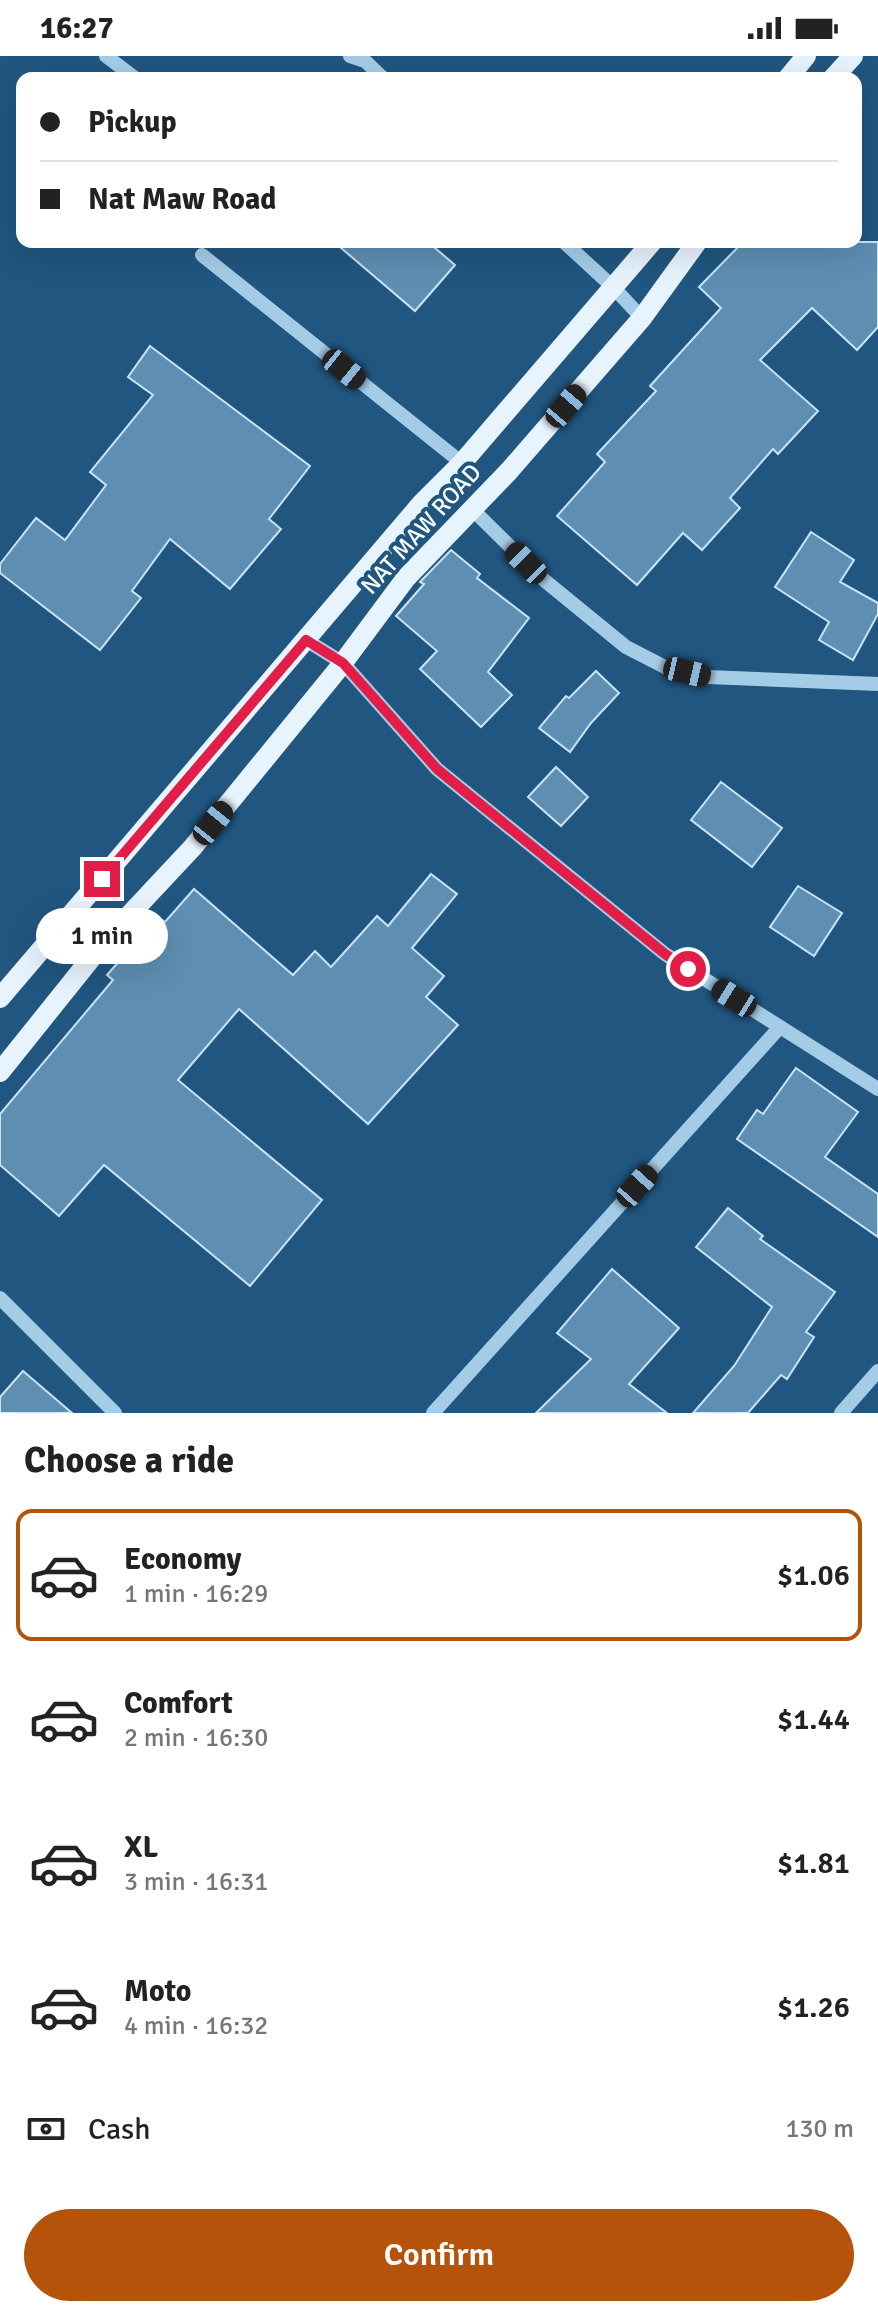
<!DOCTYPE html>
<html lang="en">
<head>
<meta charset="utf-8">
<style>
  :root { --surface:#fff; --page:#f6f6f6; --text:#222; --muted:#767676; --line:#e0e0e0; --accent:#b45309 }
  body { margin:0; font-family:Signika,sans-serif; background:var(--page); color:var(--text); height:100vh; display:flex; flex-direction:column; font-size:30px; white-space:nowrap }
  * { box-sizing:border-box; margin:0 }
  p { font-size:26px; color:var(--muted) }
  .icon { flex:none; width:44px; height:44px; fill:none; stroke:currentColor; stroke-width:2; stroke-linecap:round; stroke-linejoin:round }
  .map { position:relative; height:1357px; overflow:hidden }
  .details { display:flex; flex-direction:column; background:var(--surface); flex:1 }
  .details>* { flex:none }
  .hud { position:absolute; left:16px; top:16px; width:846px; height:176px; border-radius:16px; box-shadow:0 8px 32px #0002; display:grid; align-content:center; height:176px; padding:0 24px; background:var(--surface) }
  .end { position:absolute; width:36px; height:36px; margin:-18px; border:10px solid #e11d48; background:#fff; box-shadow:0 0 0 4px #fff }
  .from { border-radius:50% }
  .bubble { position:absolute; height:56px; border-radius:28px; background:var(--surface); box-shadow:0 8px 32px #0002; font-size:26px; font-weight:600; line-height:56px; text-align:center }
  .car { position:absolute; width:24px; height:48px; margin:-24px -12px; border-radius:10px; box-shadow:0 0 6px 2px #0007; background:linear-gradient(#222 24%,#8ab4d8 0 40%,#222 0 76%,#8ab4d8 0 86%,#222 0) }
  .hud b { display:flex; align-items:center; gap:28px; height:76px; font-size:30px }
  .hud b+b { border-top:2px solid var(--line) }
  .hud i { width:20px; height:20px; background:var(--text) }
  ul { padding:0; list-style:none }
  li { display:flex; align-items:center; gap:24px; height:132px; margin:0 16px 12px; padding:0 8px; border:4px solid transparent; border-radius:16px }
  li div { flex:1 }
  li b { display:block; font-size:30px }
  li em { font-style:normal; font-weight:600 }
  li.active { border-color:var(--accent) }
  li>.icon { width:72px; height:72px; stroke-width:1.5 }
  h2 { padding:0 24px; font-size:36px; line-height:96px }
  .pay { display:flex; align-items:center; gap:20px; height:88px; padding:0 24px; font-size:30px }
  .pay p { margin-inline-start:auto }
  .action { display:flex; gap:16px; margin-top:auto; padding:16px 24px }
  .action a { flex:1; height:92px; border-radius:48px; background:var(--accent); color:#fff; font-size:32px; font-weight:600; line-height:92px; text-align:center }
  .status { display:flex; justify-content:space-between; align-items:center; height:56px; padding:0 40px; background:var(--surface); direction:ltr }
  .status svg { height:22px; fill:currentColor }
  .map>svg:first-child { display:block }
  .building { fill:#5e8eb2; stroke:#c9e3f6; stroke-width:2 }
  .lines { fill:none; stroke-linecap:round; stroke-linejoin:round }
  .minor { stroke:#a5cce7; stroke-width:14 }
  .major { stroke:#e7f3fd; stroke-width:20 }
  .route { stroke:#e11d48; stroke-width:10 }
  .labels { text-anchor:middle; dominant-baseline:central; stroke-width:8; stroke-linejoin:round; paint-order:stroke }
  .street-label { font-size:24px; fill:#fff; stroke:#20567f }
</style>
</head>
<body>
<div class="status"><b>16:27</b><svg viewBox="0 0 49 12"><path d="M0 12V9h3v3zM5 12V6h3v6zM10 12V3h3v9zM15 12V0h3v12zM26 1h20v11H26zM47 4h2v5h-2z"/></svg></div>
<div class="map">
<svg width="878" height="1357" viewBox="0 0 878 1357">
  <rect width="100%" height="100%" fill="#20567f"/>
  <g class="building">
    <path d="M334 186H428L455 209 415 255Z"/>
    <path d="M743 186H878V271L857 294 812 252 760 304 818 355 778 398 773 393 730 442 740 452 702 494 683 477 637 529 557 460 605 406 597 398 656 335 650 330 721 252 699 231Z"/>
    <path d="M150 290 310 410 269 463 281 473 230 533 170 483 132 535 141 542 100 594 0 517V508L36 462 65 484 106 429 90 416 153 339 128 321Z"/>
    <path d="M811 476 854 504 840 526 878 547V558L853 604 819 584 829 566 775 531Z"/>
    <path d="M451 494 480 518 477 522 529 562 488 616 512 639 481 671 420 613 437 595 396 560 424 528 420 526Z"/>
    <path d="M596 615 619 637 591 667 570 696 539 672 566 640 569 642Z"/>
    <path d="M556 711 588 741 561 770 528 741Z"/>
    <path d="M721 726 782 772 752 811 691 764Z"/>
    <path d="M431 818 457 838 412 892 444 920 426 941 458 969 368 1068 239 953 178 1024 322 1144 250 1230 104 1109 59 1160 0 1109V1058L113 924 107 919 158 861 165 866 194 833 293 919 315 895 331 911 377 860 388 870Z"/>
    <path d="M798 830 842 857 814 900 770 871Z"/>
    <path d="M796 1012 858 1056 825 1101 878 1138V1181L737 1083 757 1054 763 1058Z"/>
    <path d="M728 1152 763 1180 760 1183 835 1236 806 1276 814 1281 787 1323 781 1319 748 1357H693L734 1310 772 1251 696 1191Z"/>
    <path d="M612 1213 679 1272 629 1328 667 1357H536L591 1303 557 1277Z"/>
    <path d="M23 1315 72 1357H0V1341Z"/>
  </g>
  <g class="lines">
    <g class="minor">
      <path d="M106 0 135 22"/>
      <path d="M350 0 365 5 383 22"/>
      <path d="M564 186 614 232 642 262"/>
      <path d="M202 199 462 407"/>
      <path d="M472 453 544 524 626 591 665 611 708 621 878 628"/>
      <path d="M306 584 343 607 437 713 665 898 878 1033"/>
      <path d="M0 1242 115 1357"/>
      <path d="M433 1357 780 971"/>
      <path d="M841 1357 878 1315"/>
    </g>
    <g class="major">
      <path d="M788 22 806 0"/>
      <path d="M833 22 853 0"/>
      <path d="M0 942 422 447 462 407 652 186"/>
      <path d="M0 1016 105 885 193 791 339 612 406 522 509 415 642 262 697 186"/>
    </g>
  </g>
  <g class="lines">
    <path class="route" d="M102 823 306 584 343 607 437 713 665 898 688 913"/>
  </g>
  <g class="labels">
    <g class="street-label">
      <text transform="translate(421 473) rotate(-48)">NAT MAW ROAD</text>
    </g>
  </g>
</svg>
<i class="end from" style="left:688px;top:913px"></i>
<i class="end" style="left:102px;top:823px"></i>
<div class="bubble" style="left:36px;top:852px;width:132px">1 min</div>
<i class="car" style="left:344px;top:313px;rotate:129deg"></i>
<i class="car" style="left:566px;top:350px;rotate:41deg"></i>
<i class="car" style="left:526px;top:507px;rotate:315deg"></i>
<i class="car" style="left:687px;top:616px;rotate:103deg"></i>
<i class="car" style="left:213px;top:767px;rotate:39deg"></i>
<i class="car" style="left:734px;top:942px;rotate:302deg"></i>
<i class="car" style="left:637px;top:1130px;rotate:42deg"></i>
<div class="hud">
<b><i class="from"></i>Pickup</b>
<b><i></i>Nat Maw Road</b>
</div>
</div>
<section class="details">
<h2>Choose a ride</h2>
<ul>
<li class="active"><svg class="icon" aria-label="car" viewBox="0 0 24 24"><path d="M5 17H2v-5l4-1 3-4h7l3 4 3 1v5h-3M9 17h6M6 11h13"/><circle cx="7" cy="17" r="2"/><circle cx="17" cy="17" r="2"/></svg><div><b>Economy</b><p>1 min · 16:29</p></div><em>$1.06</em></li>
<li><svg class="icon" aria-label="car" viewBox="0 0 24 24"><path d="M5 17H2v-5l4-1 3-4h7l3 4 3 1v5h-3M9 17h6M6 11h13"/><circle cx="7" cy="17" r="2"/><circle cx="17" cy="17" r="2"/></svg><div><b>Comfort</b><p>2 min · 16:30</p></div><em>$1.44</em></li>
<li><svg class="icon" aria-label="car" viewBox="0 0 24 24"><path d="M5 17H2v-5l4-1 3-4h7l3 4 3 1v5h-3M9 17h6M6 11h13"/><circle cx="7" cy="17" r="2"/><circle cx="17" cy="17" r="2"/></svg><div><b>XL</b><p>3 min · 16:31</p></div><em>$1.81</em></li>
<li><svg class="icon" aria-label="car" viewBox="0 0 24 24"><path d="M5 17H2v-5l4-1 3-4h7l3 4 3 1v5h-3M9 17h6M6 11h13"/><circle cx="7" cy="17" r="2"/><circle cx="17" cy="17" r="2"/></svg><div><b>Moto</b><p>4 min · 16:32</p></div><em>$1.26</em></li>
</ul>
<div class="pay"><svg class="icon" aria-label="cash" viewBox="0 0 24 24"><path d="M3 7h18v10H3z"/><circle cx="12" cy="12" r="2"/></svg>Cash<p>130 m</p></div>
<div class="action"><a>Confirm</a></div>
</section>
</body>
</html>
